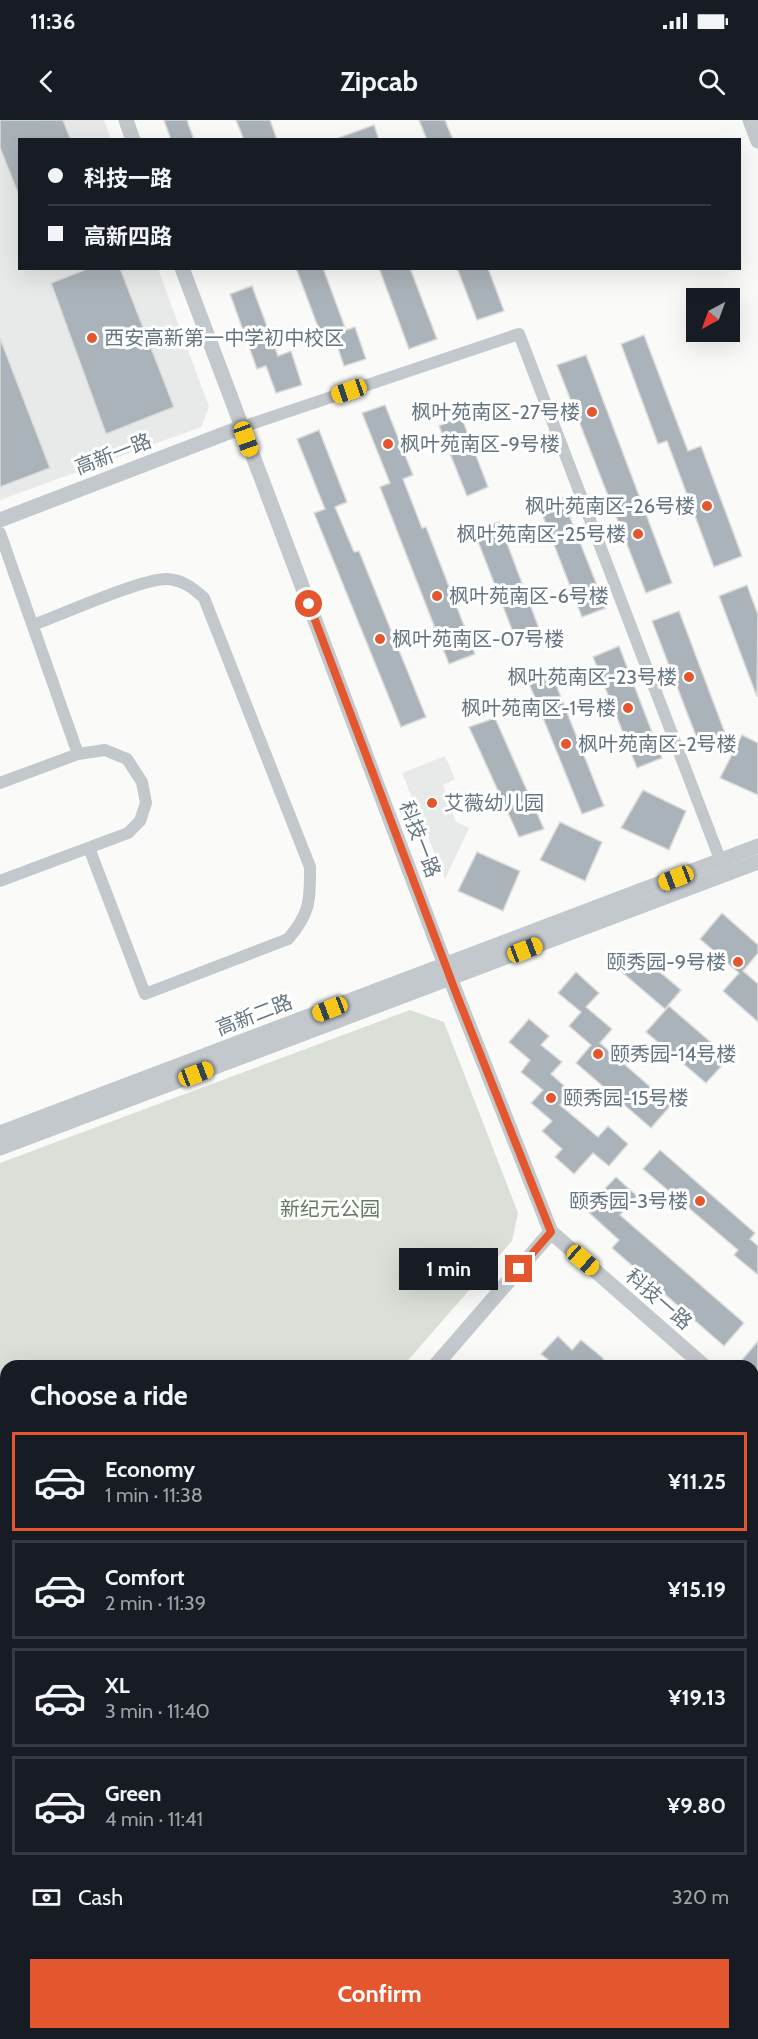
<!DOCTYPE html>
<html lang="en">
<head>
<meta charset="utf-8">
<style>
  :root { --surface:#171b24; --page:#20242c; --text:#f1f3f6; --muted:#9ea1a6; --line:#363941; --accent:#e4572e }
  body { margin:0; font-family:Cabin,"Noto Sans SC",sans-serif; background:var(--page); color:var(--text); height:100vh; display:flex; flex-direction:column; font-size:22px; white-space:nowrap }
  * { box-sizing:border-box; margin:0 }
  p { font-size:20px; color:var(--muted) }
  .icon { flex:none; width:33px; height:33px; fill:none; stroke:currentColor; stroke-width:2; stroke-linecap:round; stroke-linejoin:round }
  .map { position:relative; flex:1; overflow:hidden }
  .drawer { position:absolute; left:0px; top:1240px; width:759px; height:680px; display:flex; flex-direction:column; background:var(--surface); border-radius:18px 18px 0 0; box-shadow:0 6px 24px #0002 }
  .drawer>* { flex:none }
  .hud { position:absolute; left:18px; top:18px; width:723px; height:132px; border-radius:0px; box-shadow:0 6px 24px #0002; display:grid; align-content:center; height:132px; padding:0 30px; background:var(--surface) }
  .needle { width:39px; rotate:221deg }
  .tools { position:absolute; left:686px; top:168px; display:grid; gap:12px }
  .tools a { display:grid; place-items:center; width:54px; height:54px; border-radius:0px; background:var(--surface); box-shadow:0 6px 24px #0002; font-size:30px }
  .end { position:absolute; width:27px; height:27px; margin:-14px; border:8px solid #e4572e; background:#fff; box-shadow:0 0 0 3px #fff }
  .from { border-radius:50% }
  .bubble { position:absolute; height:42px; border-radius:0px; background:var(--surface); box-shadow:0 6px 24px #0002; font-size:20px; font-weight:700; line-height:42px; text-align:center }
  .car { position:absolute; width:18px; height:36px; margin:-18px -9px; border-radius:8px; box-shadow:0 0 4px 2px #0007; background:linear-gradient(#f5c518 24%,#345 0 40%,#f5c518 0 76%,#345 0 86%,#f5c518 0) }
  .hud b { display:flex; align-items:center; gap:21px; height:57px; font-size:22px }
  .hud b+b { border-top:2px solid var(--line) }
  .hud i { width:15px; height:15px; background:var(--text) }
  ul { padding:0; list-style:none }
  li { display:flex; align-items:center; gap:18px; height:99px; margin:0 12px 9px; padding:0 18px; border:3px solid var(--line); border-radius:0px }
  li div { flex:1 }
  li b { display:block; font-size:22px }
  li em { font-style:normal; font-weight:700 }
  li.on { border-color:var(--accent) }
  li>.icon { width:54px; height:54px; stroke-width:1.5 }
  h2 { padding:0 30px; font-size:27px; line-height:72px }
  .pay { display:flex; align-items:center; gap:15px; height:66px; padding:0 30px; font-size:22px }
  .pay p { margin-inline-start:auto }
  .primary-button { display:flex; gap:12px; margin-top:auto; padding:12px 30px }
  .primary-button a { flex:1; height:69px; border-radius:0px; background:var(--accent); color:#fff; font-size:24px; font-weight:700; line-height:69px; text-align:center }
  .status { display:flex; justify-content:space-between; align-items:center; height:42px; padding:0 30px; background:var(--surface); direction:ltr }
  .status svg { height:16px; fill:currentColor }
  header { display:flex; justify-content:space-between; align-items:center; height:78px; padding:0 30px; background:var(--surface); font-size:27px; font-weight:700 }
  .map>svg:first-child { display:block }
  .built { fill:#e8e9e9 }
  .green { fill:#dadfd7 }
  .building { fill:#aab3b9; stroke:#dcdcda; stroke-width:1.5 }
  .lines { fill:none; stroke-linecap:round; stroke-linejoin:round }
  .minor { stroke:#c3c8cc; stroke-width:12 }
  .tertiary { stroke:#c3c8cc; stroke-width:15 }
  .route { stroke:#e4572e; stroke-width:8 }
  .poi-dot { fill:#e4572e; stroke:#fff; stroke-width:2 }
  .labels { text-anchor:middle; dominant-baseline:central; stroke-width:6; stroke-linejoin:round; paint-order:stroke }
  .poi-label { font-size:20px; fill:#657683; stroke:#fff; text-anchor:start }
  .street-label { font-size:20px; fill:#657683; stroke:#fff }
  .park-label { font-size:20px; fill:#687a64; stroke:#fff }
</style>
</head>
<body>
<div class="status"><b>11:36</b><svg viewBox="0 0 49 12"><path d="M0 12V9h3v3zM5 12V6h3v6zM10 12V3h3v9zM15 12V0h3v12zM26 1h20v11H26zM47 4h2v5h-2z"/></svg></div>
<header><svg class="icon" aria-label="back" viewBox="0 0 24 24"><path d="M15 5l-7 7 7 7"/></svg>Zipcab<svg class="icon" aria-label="search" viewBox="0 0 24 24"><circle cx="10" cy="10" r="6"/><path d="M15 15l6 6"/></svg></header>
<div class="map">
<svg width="758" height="1919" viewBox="0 0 758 1919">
  <rect width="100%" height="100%" fill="#fafaf8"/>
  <g class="built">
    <path d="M0 0H104L111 19 20 20V148L158 149 209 287 201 307 0 380Z"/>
    <path d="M445 636 455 659 443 665 456 702 469 708 445 759 402 653Z"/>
    <path d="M758 1742V1919H688L682 1914H753V1748Z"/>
  </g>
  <path class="green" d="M410 890 444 902 518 1093 512 1121 403 1246H6V1701L0 1707V1043Z"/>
  <g class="building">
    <path d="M0 0H63L71 20H20V78L0 28Z"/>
    <path d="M164 0H187L194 20H171Z"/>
    <path d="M236 0H270L277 20H244Z"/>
    <path d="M419 0H445L453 20H427Z"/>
    <path d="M374 5 379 20H338V18Z"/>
    <path d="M89 148H120L174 287 106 314 51 163Z"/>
    <path d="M296 148H323L346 210 355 207 366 239 344 246 335 219 324 223Z"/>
    <path d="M379 148H410L437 219 409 229Z"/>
    <path d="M457 148H488L504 191 477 200Z"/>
    <path d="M252 166 278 236 291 231 302 265 276 273 266 246 257 249 230 174Z"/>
    <path d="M644 215 688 331 701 326 742 436 714 447 667 321 658 324 621 224Z"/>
    <path d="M0 218 50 348 0 367Z"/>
    <path d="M586 235 672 463 646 473 557 245Z"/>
    <path d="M385 285 413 355 403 359 422 408 426 407 475 534 449 544 380 367 390 363 362 293Z"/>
    <path d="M461 296 488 367 467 376 439 306Z"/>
    <path d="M319 310 347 382 335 387 354 432 359 431 426 597 401 607 314 393 325 389 297 319Z"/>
    <path d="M562 377 606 488 582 497 539 386Z"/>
    <path d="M499 402 540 511 516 520 474 411Z"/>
    <path d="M747 465 758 495 757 577 719 476Z"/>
    <path d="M679 491 725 613 699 624 652 501Z"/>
    <path d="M619 526 662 638 637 648 593 537Z"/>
    <path d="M551 552 604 686 582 694 528 561Z"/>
    <path d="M495 598 544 709 519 717 469 607Z"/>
    <path d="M742 615 758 623V675L720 658Z"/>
    <path d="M643 670 686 691 669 730 621 708Z"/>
    <path d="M560 702 602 722 585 761 540 740Z"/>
    <path d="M477 732 520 751 503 791 458 771Z"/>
    <path d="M722 793 758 825V833L743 851 758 864V902L723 871 739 853 700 819Z"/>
    <path d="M634 830 681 870 665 889 617 848Z"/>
    <path d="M576 852 599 873 586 887 612 909 600 923 671 985 651 1008 576 943 591 925 569 906 581 892 558 873Z"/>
    <path d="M669 886 729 938 706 963 646 912Z"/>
    <path d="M529 899 549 916 541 925 562 942 551 954 571 972 560 985 598 1017 608 1006 628 1024 609 1046 593 1033 574 1054 555 1037 562 1029 542 1011 552 1001 531 983 543 970 521 952 530 940 509 922Z"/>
    <path d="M660 1030 755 1113 750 1119 758 1126V1155L734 1135 738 1130 643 1049Z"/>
    <path d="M616 1057 637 1076 620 1095 744 1203 724 1226 612 1128 619 1120 585 1089Z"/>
    <path d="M558 1216 572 1230 581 1220 604 1239 597 1246H556L541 1234Z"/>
    <path d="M758 1221V1253L742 1240Z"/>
  </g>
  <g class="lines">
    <g class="minor">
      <path d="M242 307 519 214 723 747"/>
      <path d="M0 413 78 634"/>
      <path d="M33 505C61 495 143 458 167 459 183 460 193 468 204 478L310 747C310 780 311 792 288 819L145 874 89 728"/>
      <path d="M0 663 78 634 105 630 127 639 142 662 146 683 140 701 128 713 0 761"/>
    </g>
    <g class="tertiary">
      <path d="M126 0 133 20"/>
      <path d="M750 0 758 21"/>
      <path d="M182 148 450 858 551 1112 704 1246"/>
      <path d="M0 400 242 307"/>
      <path d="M0 1013 758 726"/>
      <path d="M0 1028 758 742"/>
      <path d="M435 1246 551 1112"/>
      <path d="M753 1289 758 1294"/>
      <path d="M753 1704 758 1698"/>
      <path d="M0 1748 6 1741"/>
      <path d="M566 1919 570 1914"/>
    </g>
  </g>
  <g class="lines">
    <path class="route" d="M309 484 456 873 551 1112 519 1149"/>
  </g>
  <g class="poi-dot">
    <circle cx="92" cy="218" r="6"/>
    <circle cx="592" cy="292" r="6"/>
    <circle cx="388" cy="324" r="6"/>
    <circle cx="707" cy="386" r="6"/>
    <circle cx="638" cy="414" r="6"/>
    <circle cx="437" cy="476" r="6"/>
    <circle cx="380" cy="519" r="6"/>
    <circle cx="689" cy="557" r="6"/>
    <circle cx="628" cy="588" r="6"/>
    <circle cx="566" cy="624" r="6"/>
    <circle cx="432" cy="683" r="6"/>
    <circle cx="738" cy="842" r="6"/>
    <circle cx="598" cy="934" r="6"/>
    <circle cx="551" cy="978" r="6"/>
    <circle cx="700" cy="1081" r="6"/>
  </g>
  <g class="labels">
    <g class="poi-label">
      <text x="104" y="218">西安高新第一中学初中校区</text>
      <text x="580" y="292" text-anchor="end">枫叶苑南区-27号楼</text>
      <text x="400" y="324">枫叶苑南区-9号楼</text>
      <text x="695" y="386" text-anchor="end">枫叶苑南区-26号楼</text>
      <text x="626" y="414" text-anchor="end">枫叶苑南区-25号楼</text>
      <text x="449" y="476">枫叶苑南区-6号楼</text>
      <text x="392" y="519">枫叶苑南区-07号楼</text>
      <text x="677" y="557" text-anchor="end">枫叶苑南区-23号楼</text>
      <text x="616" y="588" text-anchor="end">枫叶苑南区-1号楼</text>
      <text x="578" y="624">枫叶苑南区-2号楼</text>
      <text x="444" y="683">艾薇幼儿园</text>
      <text x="726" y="842" text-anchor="end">颐秀园-9号楼</text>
      <text x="610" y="934">颐秀园-14号楼</text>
      <text x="563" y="978">颐秀园-15号楼</text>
      <text x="688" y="1081" text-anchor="end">颐秀园-3号楼</text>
    </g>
    <g class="street-label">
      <text transform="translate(113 334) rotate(-21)">高新一路</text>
      <text transform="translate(420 719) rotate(69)">科技一路</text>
      <text transform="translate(254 895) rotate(-21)">高新二路</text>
      <text transform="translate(659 1179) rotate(41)">科技一路</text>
    </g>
    <g class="park-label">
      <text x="330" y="1089">新纪元公园</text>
    </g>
  </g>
</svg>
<div class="tools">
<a><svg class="needle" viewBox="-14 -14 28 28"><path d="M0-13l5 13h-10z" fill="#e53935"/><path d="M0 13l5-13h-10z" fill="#9ea1a6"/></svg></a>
</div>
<i class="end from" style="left:309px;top:484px"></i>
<i class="end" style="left:519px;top:1149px"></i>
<div class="bubble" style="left:399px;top:1128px;width:99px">1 min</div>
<i class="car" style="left:349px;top:271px;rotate:251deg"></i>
<i class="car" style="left:246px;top:319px;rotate:160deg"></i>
<i class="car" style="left:676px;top:758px;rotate:249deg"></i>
<i class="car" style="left:525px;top:830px;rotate:69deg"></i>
<i class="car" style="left:330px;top:889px;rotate:249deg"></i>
<i class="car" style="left:196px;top:954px;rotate:69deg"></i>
<i class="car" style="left:583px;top:1140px;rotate:131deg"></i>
<div class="hud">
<b><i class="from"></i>科技一路</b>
<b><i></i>高新四路</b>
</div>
<section class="drawer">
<h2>Choose a ride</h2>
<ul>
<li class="on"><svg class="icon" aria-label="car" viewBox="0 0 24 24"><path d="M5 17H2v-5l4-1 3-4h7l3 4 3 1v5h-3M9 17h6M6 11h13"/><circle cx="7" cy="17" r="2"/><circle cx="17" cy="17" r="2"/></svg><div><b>Economy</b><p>1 min · 11:38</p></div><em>¥11.25</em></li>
<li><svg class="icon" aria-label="car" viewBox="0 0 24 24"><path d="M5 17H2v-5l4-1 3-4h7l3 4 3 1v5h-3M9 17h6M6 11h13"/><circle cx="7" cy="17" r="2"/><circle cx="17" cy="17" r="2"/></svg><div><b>Comfort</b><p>2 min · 11:39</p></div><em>¥15.19</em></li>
<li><svg class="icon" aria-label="car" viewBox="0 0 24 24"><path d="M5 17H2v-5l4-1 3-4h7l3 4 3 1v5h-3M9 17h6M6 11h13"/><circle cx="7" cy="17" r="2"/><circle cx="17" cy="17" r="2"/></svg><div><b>XL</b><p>3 min · 11:40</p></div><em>¥19.13</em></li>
<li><svg class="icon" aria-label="car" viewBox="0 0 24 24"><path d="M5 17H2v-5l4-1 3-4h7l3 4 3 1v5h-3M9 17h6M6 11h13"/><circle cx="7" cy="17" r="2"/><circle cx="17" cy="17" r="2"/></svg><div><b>Green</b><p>4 min · 11:41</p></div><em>¥9.80</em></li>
</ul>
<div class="pay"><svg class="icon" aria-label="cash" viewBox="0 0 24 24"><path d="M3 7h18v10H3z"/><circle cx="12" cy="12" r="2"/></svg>Cash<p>320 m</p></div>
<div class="primary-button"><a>Confirm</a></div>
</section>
</div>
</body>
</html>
